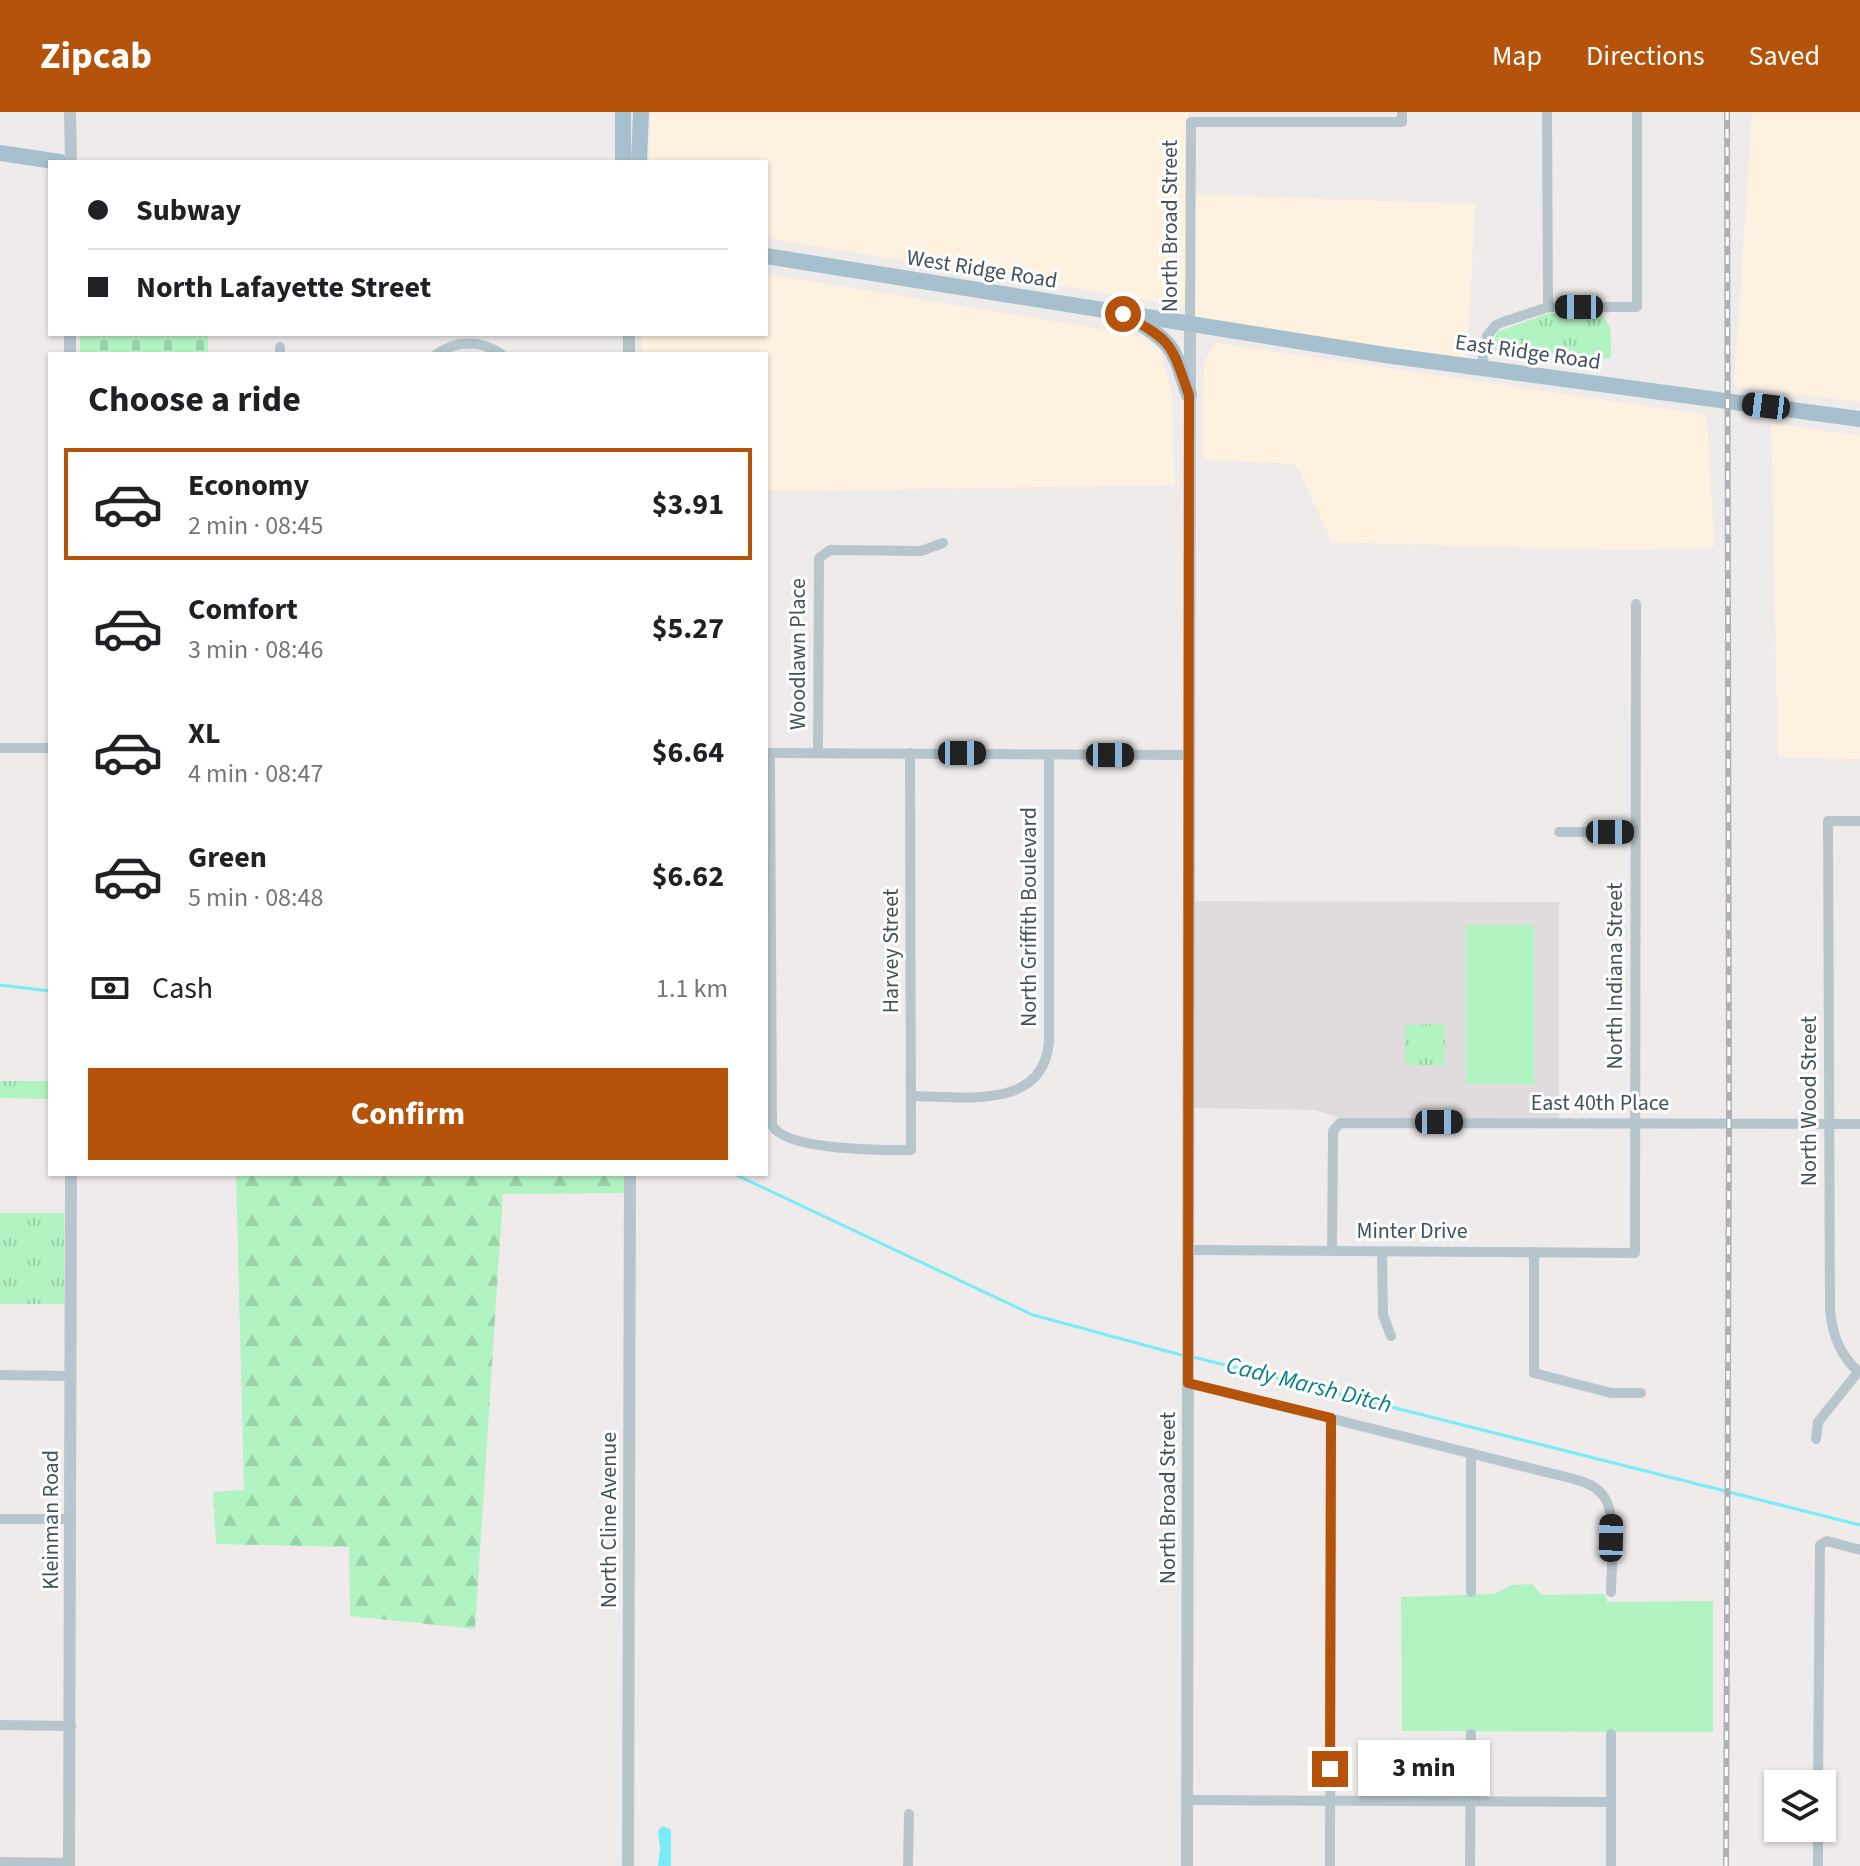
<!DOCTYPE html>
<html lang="en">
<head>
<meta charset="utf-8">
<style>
  :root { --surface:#fff; --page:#f6f6f6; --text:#202124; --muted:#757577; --line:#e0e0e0; --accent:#b45309 }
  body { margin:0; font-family:"Source Sans 3",sans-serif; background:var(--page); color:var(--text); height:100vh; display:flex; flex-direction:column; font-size:30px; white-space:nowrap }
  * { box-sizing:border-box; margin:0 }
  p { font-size:26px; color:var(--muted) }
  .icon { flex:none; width:44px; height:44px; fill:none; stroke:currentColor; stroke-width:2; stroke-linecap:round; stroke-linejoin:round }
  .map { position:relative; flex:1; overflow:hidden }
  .drawer { position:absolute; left:48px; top:240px; width:720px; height:824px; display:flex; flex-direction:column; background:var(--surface); border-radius:0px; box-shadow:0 2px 6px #0004 }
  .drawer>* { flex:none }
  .banner { position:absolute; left:48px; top:48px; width:720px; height:176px; border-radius:0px; box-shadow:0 2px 6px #0004; display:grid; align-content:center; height:176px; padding:0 40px; background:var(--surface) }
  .buttons { position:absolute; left:1764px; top:1658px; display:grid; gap:16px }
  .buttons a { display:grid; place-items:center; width:72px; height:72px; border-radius:0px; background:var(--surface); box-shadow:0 2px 6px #0004; font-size:40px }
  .end { position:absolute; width:36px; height:36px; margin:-18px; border:10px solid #b45309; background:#fff; box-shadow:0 0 0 4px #fff }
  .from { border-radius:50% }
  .bubble { position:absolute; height:56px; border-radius:0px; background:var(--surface); box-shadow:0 2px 6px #0004; font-size:26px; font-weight:700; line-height:56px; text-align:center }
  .car { position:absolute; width:24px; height:48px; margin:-24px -12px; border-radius:10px; box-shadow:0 0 6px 2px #0007; background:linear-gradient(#222 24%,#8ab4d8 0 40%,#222 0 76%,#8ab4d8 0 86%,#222 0) }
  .banner b { display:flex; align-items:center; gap:28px; height:76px; font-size:30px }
  .banner b+b { border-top:2px solid var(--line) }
  .banner i { width:20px; height:20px; background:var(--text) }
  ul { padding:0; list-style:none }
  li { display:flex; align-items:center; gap:24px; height:112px; margin:0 16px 12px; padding:0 24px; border:4px solid transparent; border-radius:0px }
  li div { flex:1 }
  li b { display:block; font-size:30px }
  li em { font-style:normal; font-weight:700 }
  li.selected { border-color:var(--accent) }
  li>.icon { width:72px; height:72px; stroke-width:1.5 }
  h2 { padding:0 40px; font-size:36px; line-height:96px }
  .pay { display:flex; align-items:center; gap:20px; height:88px; padding:0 40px; font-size:30px }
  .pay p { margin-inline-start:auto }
  .cta { display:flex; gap:16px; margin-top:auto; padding:16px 40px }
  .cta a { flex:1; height:92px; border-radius:0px; background:var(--accent); color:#fff; font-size:32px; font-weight:700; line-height:92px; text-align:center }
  header { display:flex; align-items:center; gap:48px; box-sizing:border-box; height:112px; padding:0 40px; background:var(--accent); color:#fff }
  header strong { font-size:38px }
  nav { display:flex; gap:44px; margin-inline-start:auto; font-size:28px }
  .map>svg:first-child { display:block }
  .commercial { fill:#fef1e0 }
  .education { fill:#e0dcdd }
  .grass { fill:#b2f3c2 }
  .forest { fill:url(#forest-firs) }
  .cemetery { fill:url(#cemetery-stones) }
  .park { fill:url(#park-tufts) }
  .water { fill:#7aecf5 }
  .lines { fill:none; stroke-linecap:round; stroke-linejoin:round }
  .stream { stroke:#7aecf5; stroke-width:3 }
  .minor { stroke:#b7c6cd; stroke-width:10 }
  .tertiary { stroke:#b7c6cd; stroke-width:12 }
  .primary { stroke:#a7c0ce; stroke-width:16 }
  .rail-casing { stroke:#acb2b7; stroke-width:6 }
  .rail { stroke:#fff; stroke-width:3; stroke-dasharray:9; stroke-linecap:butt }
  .route { stroke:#b45309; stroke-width:10 }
  .labels { text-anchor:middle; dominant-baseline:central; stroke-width:6; stroke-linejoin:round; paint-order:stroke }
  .street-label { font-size:22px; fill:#42525a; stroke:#fff }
  .water-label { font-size:24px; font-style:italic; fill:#047e88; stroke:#fff }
</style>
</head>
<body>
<header>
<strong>Zipcab</strong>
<nav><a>Map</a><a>Directions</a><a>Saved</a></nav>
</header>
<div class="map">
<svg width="1860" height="1754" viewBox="0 0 1860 1754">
  <defs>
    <pattern id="forest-firs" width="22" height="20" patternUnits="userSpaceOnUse" patternTransform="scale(2)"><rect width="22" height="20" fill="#b2f3c2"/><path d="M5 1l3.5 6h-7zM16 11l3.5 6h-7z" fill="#9ad2a9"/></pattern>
    <pattern id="cemetery-stones" width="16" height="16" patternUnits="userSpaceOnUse" patternTransform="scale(2)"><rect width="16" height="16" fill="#b2f3c2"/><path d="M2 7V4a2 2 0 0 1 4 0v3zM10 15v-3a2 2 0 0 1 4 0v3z" fill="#9ad2a9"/></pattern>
    <pattern id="park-tufts" width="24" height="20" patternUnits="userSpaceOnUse" patternTransform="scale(2)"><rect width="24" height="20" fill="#b2f3c2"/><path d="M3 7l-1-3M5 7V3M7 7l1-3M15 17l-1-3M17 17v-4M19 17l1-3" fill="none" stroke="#9ad2a9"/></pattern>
  </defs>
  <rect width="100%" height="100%" fill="#efebeb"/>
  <g class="commercial">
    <path d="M651 0H1189L1190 195 766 126V50H649Z"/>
    <path d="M1752 0H1860V290L1734 274Z"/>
    <path d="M1193 83 1475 92 1467 252 1192 210Z"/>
    <path d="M766 162 1143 224 1160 238 1172 281 1175 373 766 379V242H642V222H766Z"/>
    <path d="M1216 231 1707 303 1714 435 1632 438 1332 430 1296 352 1202 347 1204 249Z"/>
    <path d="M1771 311 1860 324V647L1778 645Z"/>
  </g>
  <path class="education" d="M1188 789 1559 790V1010L1350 1009 1315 998 1188 996Z"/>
  <g class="grass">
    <rect x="1466" y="813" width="68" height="159"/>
    <path d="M1532 1472 1542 1483 1605 1482 1607 1490 1713 1489V1620L1402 1619 1401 1485 1494 1482 1511 1473Z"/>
  </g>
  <path class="forest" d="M236 1062H630V1081L503 1082 475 1517 350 1504 349 1435 216 1432 213 1380 244 1378Z"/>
  <rect class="cemetery" x="80" y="222" width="128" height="20"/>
  <g class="park">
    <path d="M1546 202C1562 202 1602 194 1609 213 1613 223 1610 237 1611 247L1491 237 1497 220Z"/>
    <path d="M1445 912V953H1405V913Z"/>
    <path d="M0 969H50V987L0 986Z"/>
    <rect x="0" y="1101" width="64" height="91"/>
  </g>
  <path class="water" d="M663 1714 671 1718V1754H658L660 1737 658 1718Z"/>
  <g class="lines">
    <g class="stream">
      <path d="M0 873 50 879"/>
      <path d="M734 1062 1033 1203 1185 1244"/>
      <path d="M1193 1245 1860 1413"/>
    </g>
    <g class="minor">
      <path d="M1547 0 1548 195"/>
      <path d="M1190 213 1191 10H1402V0"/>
      <path d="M280 235V242"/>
      <path d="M437 242C456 228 482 228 501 242"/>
      <path d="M1481 256 1487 224 1496 213 1503 210 1548 195H1637V0"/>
      <path d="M0 636H50"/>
      <path d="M766 641 1188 643"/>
      <path d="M770 641 772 1013C785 1039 884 1038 911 1038L910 641"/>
      <path d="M818 641 819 446 830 438 921 439 943 431"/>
      <path d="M1860 709H1828L1830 1197C1832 1223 1840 1244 1860 1261"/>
      <path d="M1559 720H1635"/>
      <path d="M911 984C961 984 1044 1000 1049 929V643"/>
      <path d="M1188 1138 1635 1141 1636 492"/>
      <path d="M1332 1139 1333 1025V1019L1340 1011 1860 1012"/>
      <path d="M1382 1140 1383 1203 1391 1224"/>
      <path d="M1534 1140V1261L1611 1281H1641"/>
      <path d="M0 1263 71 1264"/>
      <path d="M1188 1271 1574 1367C1584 1370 1594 1373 1601 1381 1619 1399 1611 1455 1611 1480"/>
      <path d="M1816 1327 1818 1310 1858 1260"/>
      <path d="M1471 1341V1480"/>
      <path d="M0 1407H70"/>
      <path d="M0 1613 71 1614"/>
      <path d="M1818 1672 1820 1433 1827 1429 1860 1438"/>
      <path d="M1187 1688 1611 1690"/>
      <path d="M0 1750 69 1751"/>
      <path d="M908 1754 909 1702"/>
      <path d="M1330 1754 1331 1306"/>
      <path d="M1470 1754 1471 1622"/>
      <path d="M1611 1754V1622"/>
      <path d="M1818 1754V1716"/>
    </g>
    <g class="tertiary">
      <path d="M70 0 71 50"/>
      <path d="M629 222V242"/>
      <path d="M70 242V222"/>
      <path d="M69 1754 71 1062"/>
      <path d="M628 1754 630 1062"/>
      <path d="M1187 1754 1190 213"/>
    </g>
    <g class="primary">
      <path d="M623 0V50"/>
      <path d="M0 41 60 50"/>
      <path d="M639 50 641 0"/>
      <path d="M766 144 1385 243 1860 307"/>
      <path d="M1135 208C1176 232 1174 240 1189 283"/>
    </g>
    <defs>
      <path id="rail" d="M1726 1754 1729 1011 1727 0"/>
    </defs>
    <use href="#rail" class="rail-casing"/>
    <use href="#rail" class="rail"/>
  </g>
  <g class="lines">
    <path class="route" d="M1123 202C1173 230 1170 229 1189 283L1188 1271 1331 1306 1330 1657"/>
  </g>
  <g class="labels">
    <g class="street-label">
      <text transform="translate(1170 114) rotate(-90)">North Broad Street</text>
      <text transform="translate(982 157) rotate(9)">West Ridge Road</text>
      <text transform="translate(1528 240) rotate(8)">East Ridge Road</text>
      <text transform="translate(798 542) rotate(-90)">Woodlawn Place</text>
      <text transform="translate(1029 805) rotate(-90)">North Griffith Boulevard</text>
      <text transform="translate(891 839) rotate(-90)">Harvey Street</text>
      <text transform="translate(1615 864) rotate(-90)">North Indiana Street</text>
      <text transform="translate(1809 989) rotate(-90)">North Wood Street</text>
      <text x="1600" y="991">East 40th Place</text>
      <text x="1412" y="1119">Minter Drive</text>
      <text transform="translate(1168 1386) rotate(-90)">North Broad Street</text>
      <text transform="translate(51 1408) rotate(-90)">Kleinman Road</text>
      <text transform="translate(609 1408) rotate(-90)">North Cline Avenue</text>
    </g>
    <g class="water-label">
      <text transform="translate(1309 1273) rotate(14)">Cady Marsh Ditch</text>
    </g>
  </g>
</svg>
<div class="buttons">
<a><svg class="icon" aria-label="layers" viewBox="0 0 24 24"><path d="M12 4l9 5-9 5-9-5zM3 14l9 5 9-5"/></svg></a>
</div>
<i class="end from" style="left:1123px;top:202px"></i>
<i class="end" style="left:1330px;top:1657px"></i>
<div class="bubble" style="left:1358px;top:1628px;width:132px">3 min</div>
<i class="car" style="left:1579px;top:195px;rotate:270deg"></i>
<i class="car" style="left:1766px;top:294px;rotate:277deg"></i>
<i class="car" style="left:962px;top:641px;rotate:90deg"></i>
<i class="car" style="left:1110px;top:643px;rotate:90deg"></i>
<i class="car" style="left:1610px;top:720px;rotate:90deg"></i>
<i class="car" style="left:1439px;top:1010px;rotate:90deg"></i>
<i class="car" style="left:1611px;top:1426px;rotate:1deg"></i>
<div class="banner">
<b><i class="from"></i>Subway</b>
<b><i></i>North Lafayette Street</b>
</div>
<section class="drawer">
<h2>Choose a ride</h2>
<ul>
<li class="selected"><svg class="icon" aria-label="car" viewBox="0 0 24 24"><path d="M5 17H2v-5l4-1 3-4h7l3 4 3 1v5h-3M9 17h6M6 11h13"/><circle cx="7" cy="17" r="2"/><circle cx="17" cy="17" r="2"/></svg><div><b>Economy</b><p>2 min · 08:45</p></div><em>$3.91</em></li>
<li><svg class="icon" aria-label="car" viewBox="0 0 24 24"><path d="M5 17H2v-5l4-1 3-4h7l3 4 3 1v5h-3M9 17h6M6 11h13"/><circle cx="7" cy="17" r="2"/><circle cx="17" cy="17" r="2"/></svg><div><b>Comfort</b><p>3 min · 08:46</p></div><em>$5.27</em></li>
<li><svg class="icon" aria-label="car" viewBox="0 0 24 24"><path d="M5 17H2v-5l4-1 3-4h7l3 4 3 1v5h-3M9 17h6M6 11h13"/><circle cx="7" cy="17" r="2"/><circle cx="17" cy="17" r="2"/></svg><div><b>XL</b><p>4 min · 08:47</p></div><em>$6.64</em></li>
<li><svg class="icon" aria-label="car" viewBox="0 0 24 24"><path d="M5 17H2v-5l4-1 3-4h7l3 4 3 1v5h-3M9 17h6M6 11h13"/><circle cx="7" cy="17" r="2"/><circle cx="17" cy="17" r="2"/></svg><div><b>Green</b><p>5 min · 08:48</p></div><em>$6.62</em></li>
</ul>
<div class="pay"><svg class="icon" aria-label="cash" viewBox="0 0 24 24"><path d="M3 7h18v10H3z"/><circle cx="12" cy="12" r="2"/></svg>Cash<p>1.1 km</p></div>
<div class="cta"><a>Confirm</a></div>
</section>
</div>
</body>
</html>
